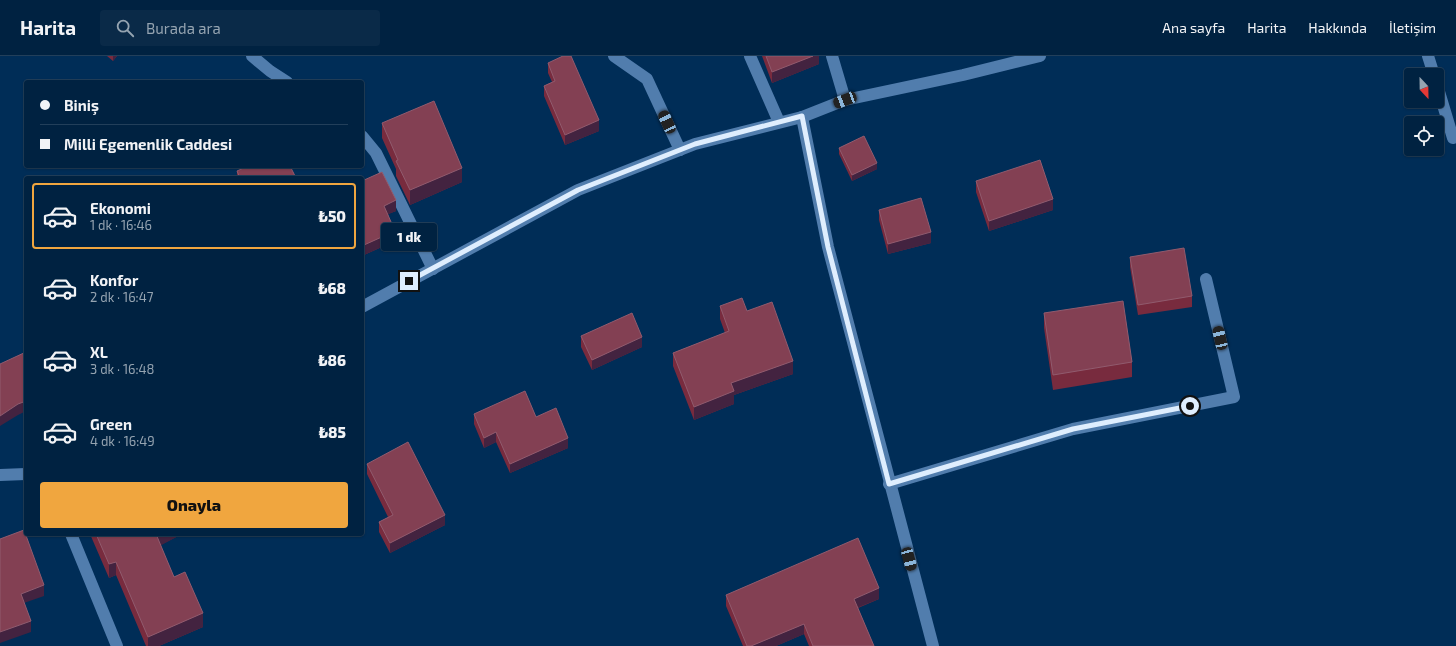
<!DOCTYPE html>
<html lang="tr">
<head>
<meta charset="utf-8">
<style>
  :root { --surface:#002241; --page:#0a2a48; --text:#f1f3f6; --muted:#95a4b1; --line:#223f5a; --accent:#f0a63f }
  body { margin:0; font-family:"Exo 2",sans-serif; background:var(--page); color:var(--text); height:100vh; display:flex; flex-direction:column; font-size:15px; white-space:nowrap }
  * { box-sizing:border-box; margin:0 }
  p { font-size:13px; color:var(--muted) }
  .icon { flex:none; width:22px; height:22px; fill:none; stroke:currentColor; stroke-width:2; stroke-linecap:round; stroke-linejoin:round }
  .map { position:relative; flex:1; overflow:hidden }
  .sheet { position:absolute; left:24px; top:120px; width:340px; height:360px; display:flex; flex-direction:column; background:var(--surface); border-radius:4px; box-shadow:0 1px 3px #0004,0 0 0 1px var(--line) }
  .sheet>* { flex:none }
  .top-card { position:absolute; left:24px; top:24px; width:340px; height:88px; border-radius:4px; box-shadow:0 1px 3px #0004,0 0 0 1px var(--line); display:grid; align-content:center; height:88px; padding:0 16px; background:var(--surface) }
  .needle { width:26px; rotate:158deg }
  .fabs { position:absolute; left:1404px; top:12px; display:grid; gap:8px }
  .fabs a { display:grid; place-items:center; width:40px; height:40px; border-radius:4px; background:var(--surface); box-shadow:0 1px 3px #0004,0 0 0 1px var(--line); font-size:20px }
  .end { position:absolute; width:18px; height:18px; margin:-9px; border:5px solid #dfeefe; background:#111; box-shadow:0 0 0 2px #111 }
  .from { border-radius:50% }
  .bubble { position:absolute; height:28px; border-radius:4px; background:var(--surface); box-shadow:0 1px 3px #0004,0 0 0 1px var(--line); font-size:13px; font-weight:800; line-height:28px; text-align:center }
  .car { position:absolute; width:12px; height:24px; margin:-12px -6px; border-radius:5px; box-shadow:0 0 3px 1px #0007; background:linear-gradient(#222 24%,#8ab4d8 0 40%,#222 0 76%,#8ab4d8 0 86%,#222 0) }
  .top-card b { display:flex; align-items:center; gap:14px; height:38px; font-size:15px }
  .top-card b+b { border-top:1px solid var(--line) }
  .top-card i { width:10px; height:10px; background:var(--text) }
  ul { padding:7px 0 0; list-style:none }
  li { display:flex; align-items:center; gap:12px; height:66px; margin:0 8px 6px; padding:0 8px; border:2px solid transparent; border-radius:4px }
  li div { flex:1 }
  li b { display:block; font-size:15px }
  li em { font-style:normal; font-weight:800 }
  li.current { border-color:var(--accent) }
  li>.icon { width:36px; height:36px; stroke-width:1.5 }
  .action { display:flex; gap:8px; margin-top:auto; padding:8px 16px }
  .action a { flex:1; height:46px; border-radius:4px; background:var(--accent); color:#111; font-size:16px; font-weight:800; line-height:46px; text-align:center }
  header { display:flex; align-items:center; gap:24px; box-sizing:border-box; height:56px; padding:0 20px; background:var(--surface); border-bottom:1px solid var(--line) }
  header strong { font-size:19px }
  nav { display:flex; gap:22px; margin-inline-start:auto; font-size:14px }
  .search { width:280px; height:36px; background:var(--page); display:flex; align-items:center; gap:10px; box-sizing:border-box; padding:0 14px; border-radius:4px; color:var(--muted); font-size:15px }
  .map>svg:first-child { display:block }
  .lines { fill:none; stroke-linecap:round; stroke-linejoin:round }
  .minor { stroke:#517dad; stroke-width:12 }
  .wall { fill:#782b3e }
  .shaded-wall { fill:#432340 }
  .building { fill:#834053; stroke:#915b6e }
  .route { stroke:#dfeefe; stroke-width:5 }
</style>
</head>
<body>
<header>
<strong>Harita</strong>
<div class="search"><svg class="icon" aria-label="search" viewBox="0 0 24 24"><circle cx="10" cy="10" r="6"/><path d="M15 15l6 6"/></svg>Burada ara</div>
<nav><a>Ana sayfa</a><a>Harita</a><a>Hakkında</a><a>İletişim</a></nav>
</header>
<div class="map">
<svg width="1456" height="590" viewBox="0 0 1456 590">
  <rect width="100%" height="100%" fill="#002d57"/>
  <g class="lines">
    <g class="minor">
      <path d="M252 0 270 15 287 26"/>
      <path d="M614 0 647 23 680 94"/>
      <path d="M750 0 779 66"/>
      <path d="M832 0 845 44"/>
      <path d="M1428 0 1434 19"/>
      <path d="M1437 29 1453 82"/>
      <path d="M802 61 828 191 933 590"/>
      <path d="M362 80 376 97 433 213"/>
      <path d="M362 251 578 134 695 88 802 61 845 44 963 19 1040 0"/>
      <path d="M0 419 26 418"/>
      <path d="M889 428 1073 373 1234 341 1206 223"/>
      <path d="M71 478 117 590"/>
    </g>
  </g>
  <g class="wall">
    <path d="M107 0H117L113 5Z"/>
    <path d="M762 0H819V8L772 27Z"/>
    <path d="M548 7 599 75 565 89 544 40V30L552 26 548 17Z"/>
    <path d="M382 67 462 126 410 149 396 120V113L382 82Z"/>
    <path d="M839 92 877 113 852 125 839 98Z"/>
    <path d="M237 115 296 122H237Z"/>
    <path d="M362 125 396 155 388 158 395 185 364 199 362 195Z"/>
    <path d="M976 125 1053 154 989 175 976 136Z"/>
    <path d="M879 154 931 187 888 198 879 164Z"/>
    <path d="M1130 201 1192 240V251L1138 259 1130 211Z"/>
    <path d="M720 250 747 255 793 318 734 339V348L694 364 673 310V297L725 277 720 263Z"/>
    <path d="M1044 257 1132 306V321L1053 334 1044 272Z"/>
    <path d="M581 280 642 291 592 314 581 291Z"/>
    <path d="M474 358 536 361 568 392 510 417 496 386 484 392 474 368Z"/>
    <path d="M367 408 445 469 390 497 379 476V466L388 461 367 418Z"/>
    <path d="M90 478H182L160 489 174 521 203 571 159 590H146L116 519 109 522Z"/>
    <path d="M726 539 879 543 858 552 874 590H809L804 578 776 590H743L726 550Z"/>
  </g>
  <g class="shaded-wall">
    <path d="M113 0H117L113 5Z"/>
    <path d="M813 0H819V8L772 27V16Z"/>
    <path d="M599 64V75L565 89V79Z"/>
    <path d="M877 107V113L852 125V119Z"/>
    <path d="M462 112V126L410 149V134Z"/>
    <path d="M1053 143V154L989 175V165Z"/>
    <path d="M396 144V155L384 160V150Z"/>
    <path d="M395 175V185L364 199V189Z"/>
    <path d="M931 176V187L888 198V188Z"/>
    <path d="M642 281V291L592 314V304Z"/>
    <path d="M793 305V318L734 339V348L694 364V351L731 327Z"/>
    <path d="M26 345V355L18 359 0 370V360L18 348Z"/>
    <path d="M496 376V386L484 392V382Z"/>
    <path d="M568 382V392L510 417V408Z"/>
    <path d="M445 459V469L390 497V487Z"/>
    <path d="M156 478H182L156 492Z"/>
    <path d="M116 506V519L109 522V508Z"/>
    <path d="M44 529V540L21 548V538Z"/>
    <path d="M879 532V543L854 553V543Z"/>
    <path d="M203 557V571L159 590H148V581Z"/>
    <path d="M31 565V576L0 587V576Z"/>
    <path d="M804 568V578L776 590H751Z"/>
  </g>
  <g class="building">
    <path d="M563 0H571L599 64 565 79 544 30 555 25 548 7Z"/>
    <path d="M766 0H813L772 16Z"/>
    <path d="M434 45 462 112 410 134 396 105 398 104 382 67Z"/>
    <path d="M864 80 877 107 852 119 839 92Z"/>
    <path d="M1040 104 1053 143 989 165 976 125Z"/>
    <path d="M248 110H290L296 122H240L237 115Z"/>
    <path d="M382 116 396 144 384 150 395 175 364 189 362 184V125Z"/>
    <path d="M921 142 931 176 888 188 879 154Z"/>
    <path d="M1184 192 1192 240 1138 249 1130 201Z"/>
    <path d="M742 242 747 255 772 246 793 305 731 327 734 335 694 351 673 297 729 275 720 250Z"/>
    <path d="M1123 245 1132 306 1053 319 1044 257Z"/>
    <path d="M632 257 642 281 592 304 581 280Z"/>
    <path d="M26 296V345L18 348 0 360V308Z"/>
    <path d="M525 335 536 361 556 352 568 382 510 408 496 376 484 382 474 358Z"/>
    <path d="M408 386 445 459 390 487 379 466 393 459 367 408Z"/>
    <path d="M24 474 44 529 21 538 31 565 0 576V483Z"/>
    <path d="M96 478H156L174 521 185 516 203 557 148 581 116 506 109 508Z"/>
    <path d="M858 482 879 532 854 543 874 590H813L804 568 751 590H747L726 539Z"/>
  </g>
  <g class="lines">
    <path class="route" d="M409 225 578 134 695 88 802 60 828 191 889 428 1073 373 1190 350"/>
  </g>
</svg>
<div class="fabs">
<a><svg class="needle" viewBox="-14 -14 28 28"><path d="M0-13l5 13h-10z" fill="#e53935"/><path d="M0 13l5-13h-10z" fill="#95a4b1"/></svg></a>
<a><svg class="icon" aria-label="locate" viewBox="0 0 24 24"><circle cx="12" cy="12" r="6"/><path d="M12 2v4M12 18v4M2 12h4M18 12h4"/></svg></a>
</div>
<i class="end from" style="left:1190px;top:350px"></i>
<i class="end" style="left:409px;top:225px"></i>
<div class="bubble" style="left:381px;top:167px;width:56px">1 dk</div>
<i class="car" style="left:845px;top:44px;rotate:249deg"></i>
<i class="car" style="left:667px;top:66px;rotate:335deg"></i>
<i class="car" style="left:1220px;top:282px;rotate:347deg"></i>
<i class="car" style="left:909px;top:503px;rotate:165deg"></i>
<div class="top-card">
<b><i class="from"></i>Biniş</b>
<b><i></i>Milli Egemenlik Caddesi</b>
</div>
<section class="sheet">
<ul>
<li class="current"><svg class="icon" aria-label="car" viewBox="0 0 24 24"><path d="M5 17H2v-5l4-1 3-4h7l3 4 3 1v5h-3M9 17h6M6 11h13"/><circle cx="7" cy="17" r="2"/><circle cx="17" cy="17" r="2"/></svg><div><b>Ekonomi</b><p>1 dk · 16:46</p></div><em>₺50</em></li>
<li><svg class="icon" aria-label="car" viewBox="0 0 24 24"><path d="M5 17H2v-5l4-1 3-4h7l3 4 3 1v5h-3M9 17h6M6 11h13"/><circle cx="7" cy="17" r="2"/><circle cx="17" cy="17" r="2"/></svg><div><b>Konfor</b><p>2 dk · 16:47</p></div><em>₺68</em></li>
<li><svg class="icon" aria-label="car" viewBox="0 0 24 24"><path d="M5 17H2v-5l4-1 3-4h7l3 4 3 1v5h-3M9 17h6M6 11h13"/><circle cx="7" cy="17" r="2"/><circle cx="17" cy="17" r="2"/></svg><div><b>XL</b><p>3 dk · 16:48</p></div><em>₺86</em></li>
<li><svg class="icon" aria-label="car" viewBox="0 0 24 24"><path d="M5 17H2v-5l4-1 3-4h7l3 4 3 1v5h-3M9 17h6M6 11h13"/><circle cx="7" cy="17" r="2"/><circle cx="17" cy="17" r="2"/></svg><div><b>Green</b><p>4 dk · 16:49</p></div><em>₺85</em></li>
</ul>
<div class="action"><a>Onayla</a></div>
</section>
</div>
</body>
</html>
